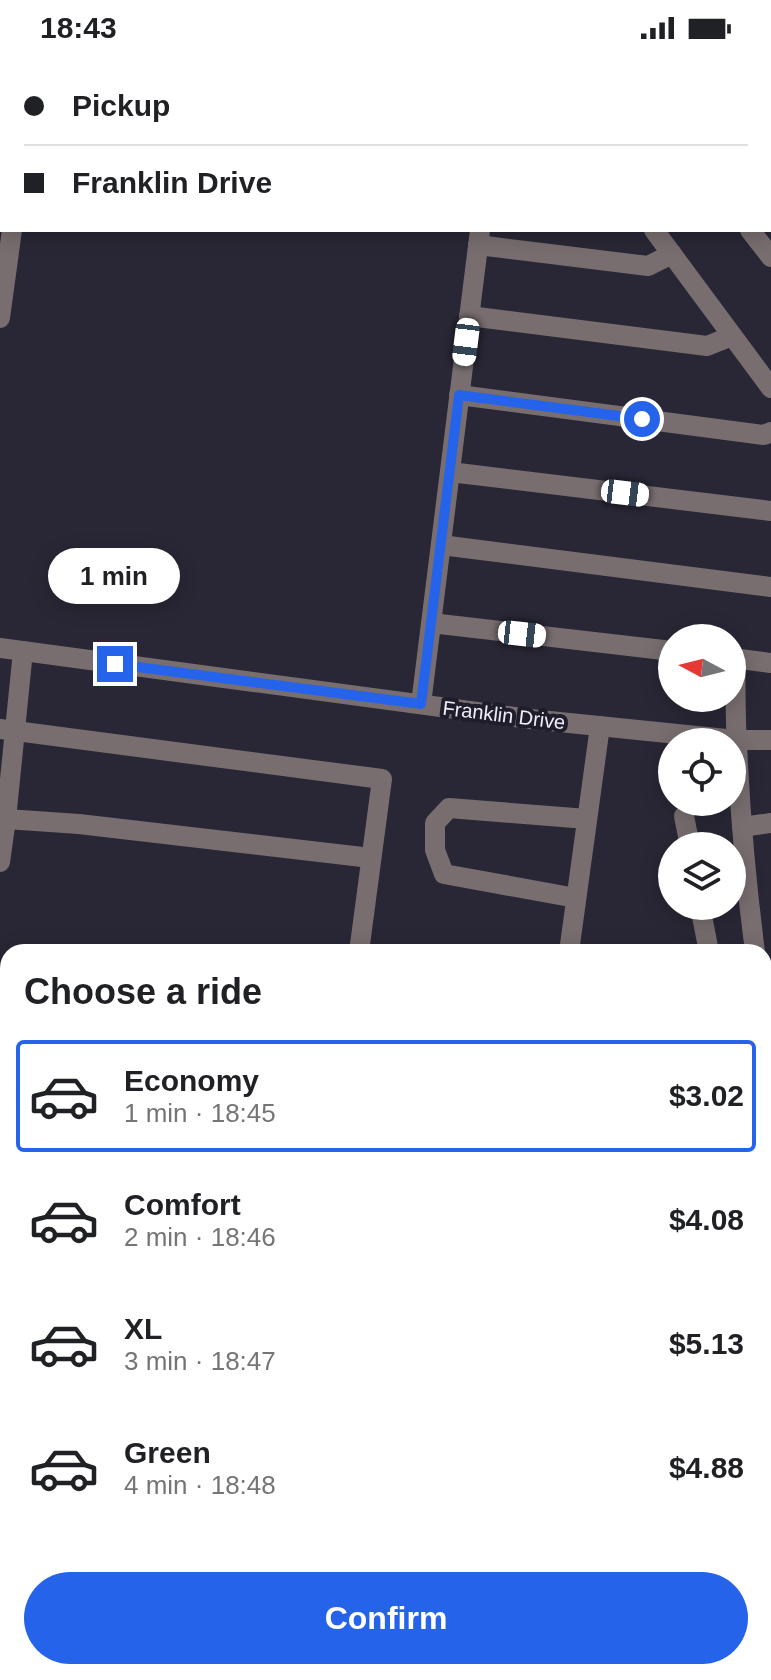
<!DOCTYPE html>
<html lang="en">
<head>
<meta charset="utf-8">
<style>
  :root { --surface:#fff; --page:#f2f2f2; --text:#202124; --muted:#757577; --line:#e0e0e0; --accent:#2563eb }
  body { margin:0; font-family:Arial,sans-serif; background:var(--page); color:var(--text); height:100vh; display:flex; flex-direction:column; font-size:30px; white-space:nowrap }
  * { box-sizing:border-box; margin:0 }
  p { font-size:26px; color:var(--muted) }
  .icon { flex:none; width:44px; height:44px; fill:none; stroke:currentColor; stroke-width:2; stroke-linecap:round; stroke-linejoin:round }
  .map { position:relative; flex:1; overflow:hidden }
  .drawer { position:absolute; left:0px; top:888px; width:772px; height:736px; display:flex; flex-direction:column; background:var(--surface); border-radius:24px 24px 0 0; box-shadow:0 4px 20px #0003 }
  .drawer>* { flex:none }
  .banner { position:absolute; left:0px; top:0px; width:772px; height:176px; box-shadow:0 4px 20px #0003; display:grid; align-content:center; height:176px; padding:0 24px; background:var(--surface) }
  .needle { width:52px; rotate:277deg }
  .buttons { position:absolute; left:658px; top:568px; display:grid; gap:16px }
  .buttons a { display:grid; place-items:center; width:88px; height:88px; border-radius:50%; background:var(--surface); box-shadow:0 4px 20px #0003; font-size:40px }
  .end { position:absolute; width:36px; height:36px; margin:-18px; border:10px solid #2563eb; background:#fff; box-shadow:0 0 0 4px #fff }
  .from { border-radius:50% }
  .bubble { position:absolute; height:56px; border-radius:28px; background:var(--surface); box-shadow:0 4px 20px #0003; font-size:26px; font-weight:700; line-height:56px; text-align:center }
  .car { position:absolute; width:24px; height:48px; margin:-24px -12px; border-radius:10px; box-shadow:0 0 6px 2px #0007; background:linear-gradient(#fff 24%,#345 0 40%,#fff 0 76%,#345 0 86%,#fff 0) }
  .banner b { display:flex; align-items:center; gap:28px; height:76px; font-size:30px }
  .banner b+b { border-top:2px solid var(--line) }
  .banner i { width:20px; height:20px; background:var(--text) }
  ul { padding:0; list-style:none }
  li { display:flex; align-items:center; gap:24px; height:112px; margin:0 16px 12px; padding:0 8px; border:4px solid transparent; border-radius:8px }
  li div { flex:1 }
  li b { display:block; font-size:30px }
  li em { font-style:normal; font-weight:700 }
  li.on { border-color:var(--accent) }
  li>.icon { width:72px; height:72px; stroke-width:1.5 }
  h2 { padding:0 24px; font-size:36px; line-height:96px }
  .cta { display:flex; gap:16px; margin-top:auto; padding:16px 24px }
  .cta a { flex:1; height:92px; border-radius:48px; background:var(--accent); color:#fff; font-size:32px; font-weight:700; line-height:92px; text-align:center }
  .status { display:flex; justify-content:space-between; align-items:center; height:56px; padding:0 40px; background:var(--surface); direction:ltr }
  .status svg { height:22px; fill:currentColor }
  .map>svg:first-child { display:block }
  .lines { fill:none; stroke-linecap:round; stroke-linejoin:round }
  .minor { stroke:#786e70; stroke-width:20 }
  .major { stroke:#c7b4b8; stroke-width:20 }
  .highway { stroke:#e6d0d4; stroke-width:24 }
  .route { stroke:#2563eb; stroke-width:10 }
  .labels { text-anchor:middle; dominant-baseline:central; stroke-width:8; stroke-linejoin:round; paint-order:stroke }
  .street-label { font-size:20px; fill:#eeedf7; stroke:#1f1d2b }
</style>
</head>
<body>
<div class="status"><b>18:43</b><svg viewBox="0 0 49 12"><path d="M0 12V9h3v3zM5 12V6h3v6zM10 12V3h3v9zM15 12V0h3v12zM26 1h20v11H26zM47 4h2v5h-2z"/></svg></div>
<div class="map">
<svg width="771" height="1624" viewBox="0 0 771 1624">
  <rect width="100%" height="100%" fill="#292735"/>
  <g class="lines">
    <g class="minor">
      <path d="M314 0 329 2"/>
      <path d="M510 0 512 2"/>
      <path d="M616 0 617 2"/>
      <path d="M34 2V0"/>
      <path d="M570 2 573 0"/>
      <path d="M654 174 771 332"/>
      <path d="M750 174 771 201"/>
      <path d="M478 189 648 210 672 198"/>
      <path d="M469 260 707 290 732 280"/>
      <path d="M0 262 12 174"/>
      <path d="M459 339 764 379 771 376"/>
      <path d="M450 416 771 455"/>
      <path d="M441 489 771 531"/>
      <path d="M431 567 672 595"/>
      <path d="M0 592 530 663 736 684H771"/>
      <path d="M732 602 771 607"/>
      <path d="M735 602C736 631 735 660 737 688 740 758 746 827 755 896"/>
      <path d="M421 648 480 174"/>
      <path d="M0 673 382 723 359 896"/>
      <path d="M684 760 690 790"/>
      <path d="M0 762 6 763 23 595"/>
      <path d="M742 771 771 767"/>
      <path d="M0 806 6 763 79 768 371 802"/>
      <path d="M576 842 444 818 435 794V767L449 752 587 763"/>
      <path d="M700 850 709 896"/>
      <path d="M569 896 600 670"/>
      <path d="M764 970 771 999"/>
      <path d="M0 1173H8"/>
      <path d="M339 1616 341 1624"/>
      <path d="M189 1624V1616"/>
    </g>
    <g class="major">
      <path d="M764 1089 771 1087"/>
      <path d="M0 1254H8"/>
      <path d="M0 1591H8"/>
      <path d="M556 1616 584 1624"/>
    </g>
    <g class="highway">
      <path d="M0 1270 8 1272"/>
      <path d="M764 1295H771"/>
      <path d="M0 1374H8"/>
      <path d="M764 1375H771"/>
      <path d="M0 1460H8"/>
      <path d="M764 1494H771"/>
      <path d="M764 1537 771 1536"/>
    </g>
  </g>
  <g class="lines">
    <path class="route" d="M115 608 421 648 459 339 642 363"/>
  </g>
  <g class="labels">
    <g class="street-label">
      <text transform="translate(504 659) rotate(7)">Franklin Drive</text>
    </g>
  </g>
</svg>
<div class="buttons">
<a><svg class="needle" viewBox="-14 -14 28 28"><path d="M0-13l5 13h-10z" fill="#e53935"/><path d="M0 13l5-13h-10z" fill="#757577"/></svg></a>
<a><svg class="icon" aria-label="locate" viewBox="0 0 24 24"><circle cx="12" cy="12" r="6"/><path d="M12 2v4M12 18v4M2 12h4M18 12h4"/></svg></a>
<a><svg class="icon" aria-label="layers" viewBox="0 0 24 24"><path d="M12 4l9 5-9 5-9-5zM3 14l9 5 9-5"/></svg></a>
</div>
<i class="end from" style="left:642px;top:363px"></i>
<i class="end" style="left:115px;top:608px"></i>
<div class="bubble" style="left:48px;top:492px;width:132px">1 min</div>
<i class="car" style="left:466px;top:286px;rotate:187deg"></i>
<i class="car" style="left:625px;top:437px;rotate:97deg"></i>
<i class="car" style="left:522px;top:578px;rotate:96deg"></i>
<div class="banner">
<b><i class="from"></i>Pickup</b>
<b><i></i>Franklin Drive</b>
</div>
<section class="drawer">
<h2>Choose a ride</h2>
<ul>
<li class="on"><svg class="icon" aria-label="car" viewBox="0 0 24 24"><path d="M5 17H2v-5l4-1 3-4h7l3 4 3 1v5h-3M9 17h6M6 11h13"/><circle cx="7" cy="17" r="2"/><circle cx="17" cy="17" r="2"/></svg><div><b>Economy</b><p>1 min · 18:45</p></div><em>$3.02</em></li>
<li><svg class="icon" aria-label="car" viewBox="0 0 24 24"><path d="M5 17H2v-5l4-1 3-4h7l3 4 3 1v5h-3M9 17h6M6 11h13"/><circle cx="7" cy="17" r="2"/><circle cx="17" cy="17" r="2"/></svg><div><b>Comfort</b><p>2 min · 18:46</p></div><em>$4.08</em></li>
<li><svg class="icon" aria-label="car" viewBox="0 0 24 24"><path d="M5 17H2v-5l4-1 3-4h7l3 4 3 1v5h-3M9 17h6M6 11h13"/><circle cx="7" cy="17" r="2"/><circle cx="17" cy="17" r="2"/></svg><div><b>XL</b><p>3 min · 18:47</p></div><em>$5.13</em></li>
<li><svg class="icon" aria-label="car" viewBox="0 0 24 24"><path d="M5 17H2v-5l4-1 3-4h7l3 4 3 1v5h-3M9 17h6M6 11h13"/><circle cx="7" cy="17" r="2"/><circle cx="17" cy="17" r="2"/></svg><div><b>Green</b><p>4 min · 18:48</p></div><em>$4.88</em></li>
</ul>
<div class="cta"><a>Confirm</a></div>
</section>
</div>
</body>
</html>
